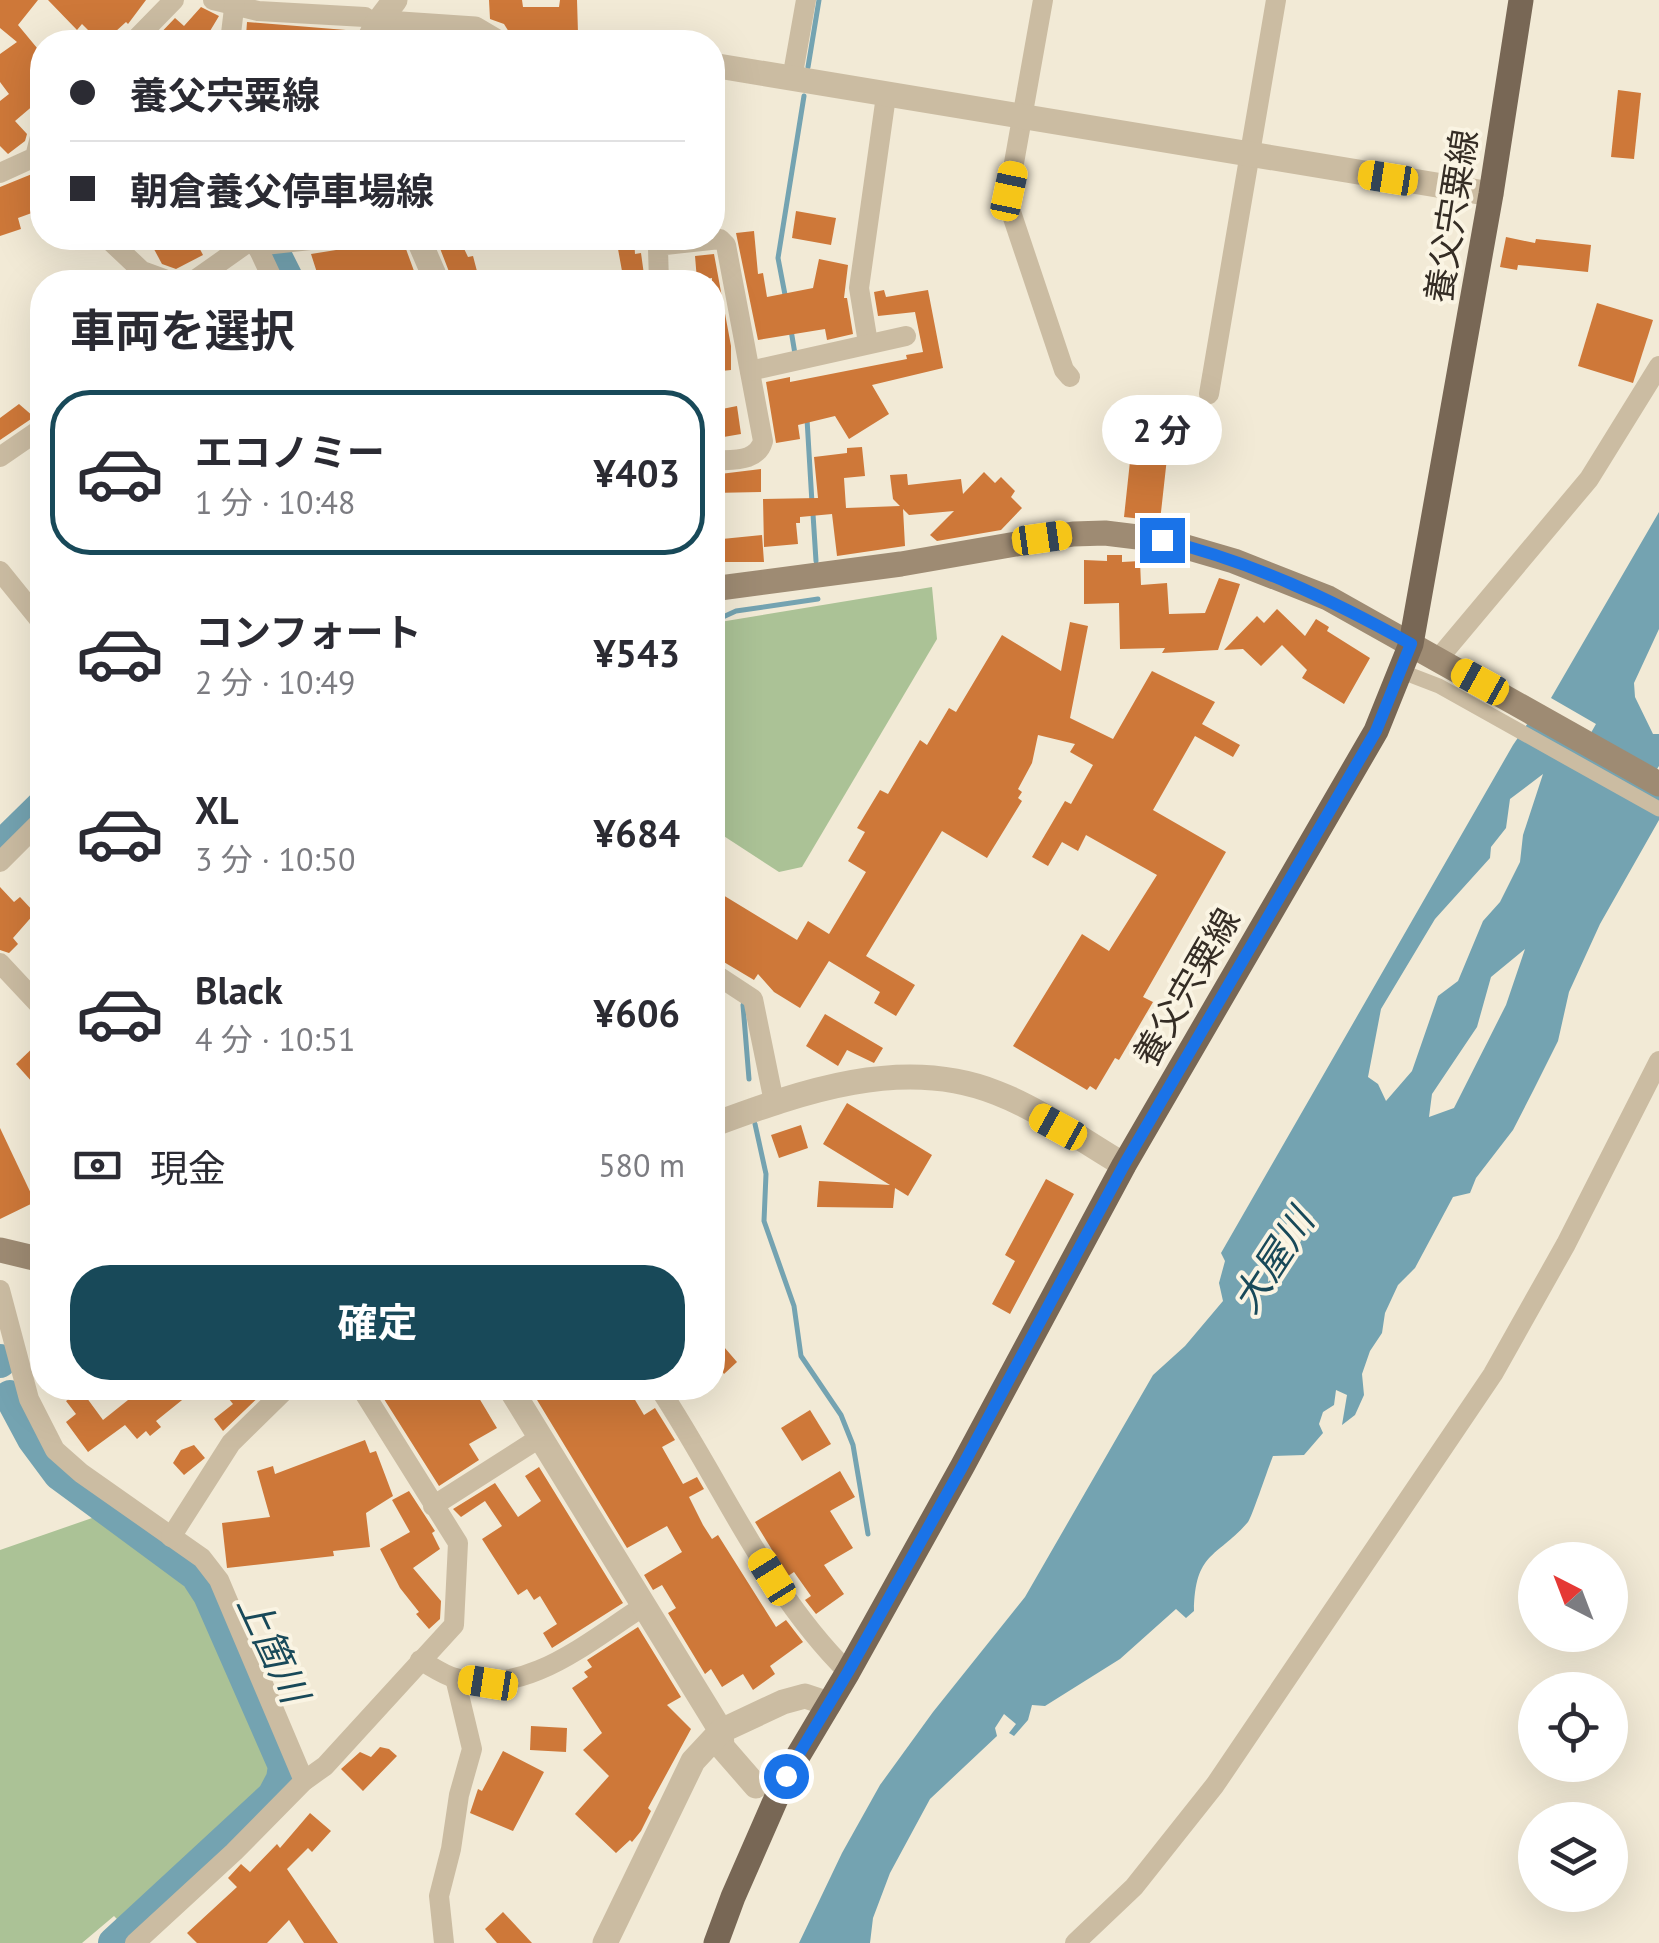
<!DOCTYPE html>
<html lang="ja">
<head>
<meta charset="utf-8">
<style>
  :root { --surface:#fff; --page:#f2f2f3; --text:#2b2b33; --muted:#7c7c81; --line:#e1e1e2; --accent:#184959 }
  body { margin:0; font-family:"PT Sans","Noto Sans JP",sans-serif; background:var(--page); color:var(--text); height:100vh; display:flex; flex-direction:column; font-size:38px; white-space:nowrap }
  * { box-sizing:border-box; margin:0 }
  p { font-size:32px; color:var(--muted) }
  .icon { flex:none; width:55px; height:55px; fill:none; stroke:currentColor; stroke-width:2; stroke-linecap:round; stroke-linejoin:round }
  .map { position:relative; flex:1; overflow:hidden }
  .side { position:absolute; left:30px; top:270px; width:695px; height:1130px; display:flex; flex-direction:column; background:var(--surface); border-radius:40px; box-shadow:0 10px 40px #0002 }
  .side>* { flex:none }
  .banner { position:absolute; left:30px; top:30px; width:695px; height:220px; border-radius:40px; box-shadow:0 10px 40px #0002; display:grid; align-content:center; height:220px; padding:0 40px; background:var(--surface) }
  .needle { width:65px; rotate:318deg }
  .fabs { position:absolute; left:1518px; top:1542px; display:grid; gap:20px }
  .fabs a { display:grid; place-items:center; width:110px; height:110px; border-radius:50%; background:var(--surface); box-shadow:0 10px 40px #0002; font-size:50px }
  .end { position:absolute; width:45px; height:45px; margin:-22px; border:12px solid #1a73e8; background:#fff; box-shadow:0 0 0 5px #fff }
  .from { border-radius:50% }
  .bubble { position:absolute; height:70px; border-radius:35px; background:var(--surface); box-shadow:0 10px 40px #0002; font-size:32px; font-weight:700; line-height:70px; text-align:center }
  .car { position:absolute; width:30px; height:60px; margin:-30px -15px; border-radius:12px; box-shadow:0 0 8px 2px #0007; background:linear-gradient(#f5c518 24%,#345 0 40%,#f5c518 0 76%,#345 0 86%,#f5c518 0) }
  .banner b { display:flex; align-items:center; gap:35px; height:95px; font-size:38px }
  .banner b+b { border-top:2px solid var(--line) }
  .banner i { width:25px; height:25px; background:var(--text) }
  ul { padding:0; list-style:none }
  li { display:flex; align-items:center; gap:30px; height:165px; margin:0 20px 15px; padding:0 20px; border:5px solid transparent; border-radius:40px }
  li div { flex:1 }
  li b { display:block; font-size:38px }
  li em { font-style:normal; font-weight:700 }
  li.active { border-color:var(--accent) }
  li>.icon { width:90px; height:90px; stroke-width:1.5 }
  h2 { padding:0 40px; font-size:45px; line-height:120px }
  .pay { display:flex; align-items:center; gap:25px; height:110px; padding:0 40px; font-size:38px }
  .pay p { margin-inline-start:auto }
  .primary-button { display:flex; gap:20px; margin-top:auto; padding:20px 40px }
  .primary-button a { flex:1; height:115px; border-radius:40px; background:var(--accent); color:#fff; font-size:40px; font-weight:700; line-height:115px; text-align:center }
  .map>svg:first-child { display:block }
  .green { fill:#abc296 }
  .water { fill:#74a3b1; fill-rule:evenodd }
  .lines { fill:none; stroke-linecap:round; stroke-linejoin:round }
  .stream { stroke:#74a3b1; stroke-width:5 }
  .river { stroke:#74a3b1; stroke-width:32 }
  .building { fill:#ce7839 }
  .pedestrian { stroke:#cbbca2; stroke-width:15 }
  .minor { stroke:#cbbca2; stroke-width:20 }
  .tertiary { stroke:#cbbca2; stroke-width:25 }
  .secondary { stroke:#9e8b73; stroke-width:25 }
  .primary { stroke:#786755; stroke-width:25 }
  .route { stroke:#1a73e8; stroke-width:12 }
  .labels { text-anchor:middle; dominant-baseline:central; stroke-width:8; stroke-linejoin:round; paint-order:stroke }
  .street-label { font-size:35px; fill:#352d25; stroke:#faf4e3 }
  .water-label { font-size:38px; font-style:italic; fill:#184959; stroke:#faf4e3 }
</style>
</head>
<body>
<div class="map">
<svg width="1659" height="1943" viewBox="0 0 1659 1943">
  <rect width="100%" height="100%" fill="#f2ead6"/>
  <g class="green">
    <path d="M932 587 937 639 802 867 779 872 713 829V629L720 622Z"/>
    <path d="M95 1517 176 1578 196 1597 270 1772 269 1786 120 1922 114 1916 82 1943H0V1550Z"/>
  </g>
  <path class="water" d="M1659 512V629L1634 683 1635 697 1653 734H1659V766L1653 775 1659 778V820L1600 924 1569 992 1558 1041 1533 1091 1513 1130 1476 1178 1470 1193 1453 1197 1415 1268 1398 1285 1385 1313 1382 1333 1370 1351 1362 1374 1364 1395 1355 1415 1342 1425 1347 1395 1336 1390 1334 1405 1323 1412 1319 1424 1323 1433 1304 1455 1273 1456C1268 1468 1252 1517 1248 1522 1217 1558 1195 1551 1194 1611L1186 1618 1176 1609 1120 1659 1045 1706 1032 1705 1028 1720 1014 1736 1009 1733 1016 1724 1004 1714 995 1728 997 1736 930 1799 890 1873 873 1918 870 1943H799L842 1853 880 1785 933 1712 1025 1597 1153 1375 1185 1346 1223 1301 1219 1283 1225 1261 1221 1253 1513 745 1538 708 1588 738 1596 724 1551 698ZM1543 774 1523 835 1520 862 1500 902 1483 921 1458 981 1438 996 1412 1071 1386 1101 1378 1084 1368 1077 1381 1009 1435 919 1490 858 1491 847 1506 828 1510 799ZM1525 949 1506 1005 1454 1108 1429 1117 1432 1094 1477 1027 1491 977ZM1307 1211 1313 1217C1301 1243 1290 1263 1268 1282L1270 1247 1295 1213Z"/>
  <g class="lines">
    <g class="stream">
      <path d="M808 67 819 0"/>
      <path d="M786 300 778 258 804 96"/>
      <path d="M791 330 795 354"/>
      <path d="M807 419 812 503"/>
      <path d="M813 514 816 561"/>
      <path d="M712 622 736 611 818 599"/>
      <path d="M743 1005 749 1079"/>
      <path d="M755 1124 766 1174 764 1221 794 1306 801 1356 841 1415 853 1445 868 1534"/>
    </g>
    <g class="river">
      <path d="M267 238 289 282"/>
      <path d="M0 847 42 806"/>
      <path d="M0 1360V1362"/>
      <path d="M10 1396 33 1439 59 1474 196 1575 209 1595 284 1766 282 1779 273 1796 114 1943"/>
    </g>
  </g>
  <g class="building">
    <path d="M0 0H38L18 25 42 54V98L15 121 27 134 25 141 8 154 0 146V101L9 94 0 82V54L17 42 0 28Z"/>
    <path d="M48 0H146L128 24 126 22 104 42H100L82 24 77 30Z"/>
    <path d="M489 0H522L523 7H559L560 0H577L578 33 509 32 504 24 490 19Z"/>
    <path d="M201 7 219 16 210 31 217 37V42H152L175 18 184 26Z"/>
    <path d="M247 22 346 30V42H305V37H277L276 42H259V36H246Z"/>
    <path d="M1618 90 1641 93 1634 159 1611 157Z"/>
    <path d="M32 174 40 210 18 218 21 229 0 236V187Z"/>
    <path d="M796 211 836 218 831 245 792 238Z"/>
    <path d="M754 231 758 274 763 273 767 297 813 288 819 259 848 265 844 298H847L853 334 827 340 825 329 758 340 736 233Z"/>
    <path d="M1506 237 1535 243 1536 239 1591 245 1588 272 1518 265 1517 270 1500 267Z"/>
    <path d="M148 238H194L203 255 176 269 162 264Z"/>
    <path d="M350 238H402L418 282H320L311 254 336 250 342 240Z"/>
    <path d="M436 238H459L468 257 473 256 478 275 474 276 476 282H453Z"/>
    <path d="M616 238H634L635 254 641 253 645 282H624Z"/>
    <path d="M714 254 731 346V370L712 372V278L697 280 695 256Z"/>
    <path d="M884 290 886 297 928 290 943 368 872 385 889 414 849 439 835 416 798 425 800 439 776 443 766 382 790 377V382L907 359 906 355 923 352 915 312 878 316 874 292Z"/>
    <path d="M1597 303 1653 320 1633 383 1578 366Z"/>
    <path d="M1154 399 1174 401 1173 407H1193V431L1201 432 1205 453 1168 449 1160 521 1124 517 1131 452 1148 454Z"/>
    <path d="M19 404 34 417 0 440V418Z"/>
    <path d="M737 406 741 434 712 439V411Z"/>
    <path d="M862 447 865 476 844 478 846 508 900 506 893 499 890 475 907 474 908 485 961 479 963 494 984 472 995 483 1001 477 1015 491 1011 497 1022 508 1001 530 937 541 930 535 954 511 909 515 903 509 905 546 837 556 832 514 800 517V523H796L798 544 764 547 763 499 818 498 814 457 847 453V448Z"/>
    <path d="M761 469V492L712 493V475Z"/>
    <path d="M762 535 764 562H724L723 557 712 558V540Z"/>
    <path d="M1107 555H1122V562L1140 561 1141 585 1167 583 1169 614 1205 613 1219 578 1240 584 1218 650 1162 653 1165 648 1120 649 1119 603 1084 604V560L1107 561Z"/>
    <path d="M1277 609 1305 636 1316 619 1329 627 1327 631 1370 658 1344 704 1302 678 1307 670 1282 645 1261 666 1243 649 1224 650 1257 616 1264 623Z"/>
    <path d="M1070 622 1088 626 1070 718 1113 739 1152 671 1215 702 1202 724 1240 745 1233 757 1195 736 1153 810 1226 852 1143 997 1153 1002 1119 1060 1115 1058 1096 1090 1090 1086 1087 1090 1013 1046 1082 934 1109 951 1157 875 1086 835 1078 851 1062 842 1048 866 1032 857 1065 801 1071 804 1093 765 1070 752 1075 744 1038 735 1032 763 1018 789 1022 792 1018 798 1022 801 987 858 942 831 866 956 915 985 896 1016 874 1003 880 992 829 961 800 1008 774 992 758 974 754 980 712 955V901L718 892 797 940 808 921 829 934 866 872 848 861 865 832 857 828 880 790 888 794 920 740 927 745 949 708 956 712 1002 635 1061 671Z"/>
    <path d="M0 887 14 902 20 897 35 913 13 938 18 944 9 953 0 950Z"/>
    <path d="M825 1014 883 1048 874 1063 847 1050 838 1066 806 1046Z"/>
    <path d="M42 1039V1093L16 1064Z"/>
    <path d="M847 1103 932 1155 908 1196 895 1188 893 1208 817 1207 819 1181 890 1185 823 1144Z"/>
    <path d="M801 1125 808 1148 779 1158 771 1135Z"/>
    <path d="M0 1128 35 1202 0 1219Z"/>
    <path d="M1046 1179 1074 1194 1010 1314 992 1304 1015 1261 1005 1255Z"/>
    <path d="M712 1333 737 1362 724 1374 719 1367 712 1373Z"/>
    <path d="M143 1388H197L156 1421 161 1427 150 1436 146 1431 137 1439 125 1425 88 1452 66 1422 76 1414 66 1401 81 1390 103 1420Z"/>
    <path d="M220 1388H268L223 1431 214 1419 233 1404Z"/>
    <path d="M377 1388H494L479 1398 497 1428 469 1444 479 1460 439 1486Z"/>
    <path d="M546 1388H628L644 1415 655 1408 675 1440 662 1447 683 1484 697 1477 704 1489 689 1497 703 1525 712 1539 718 1535 776 1627 786 1620 803 1642 770 1666 775 1674 753 1690 743 1674 722 1687 711 1669 705 1674 668 1613 676 1608 662 1585 653 1590 644 1575 682 1552 667 1526 627 1548 534 1395Z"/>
    <path d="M810 1410 831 1444 802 1461 781 1428Z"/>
    <path d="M365 1440 370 1453 376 1451 393 1496 366 1513 370 1547 333 1551 334 1556 227 1568 222 1523 270 1517 257 1471 273 1466 275 1474Z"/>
    <path d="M194 1445 205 1458 184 1475 173 1463 181 1450Z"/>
    <path d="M539 1467 623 1603 552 1648 543 1633 557 1624 540 1596 534 1600 527 1589 518 1595 482 1539 502 1526 485 1501 461 1517 453 1509 495 1483 518 1517 541 1501 525 1476Z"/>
    <path d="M840 1471 855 1497 830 1511 853 1548 824 1565 844 1594 816 1614 805 1600 811 1596 794 1572 788 1576 755 1522Z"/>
    <path d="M409 1491 435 1531 432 1533 440 1549 413 1568 441 1601 440 1619 429 1629 416 1614 419 1612 400 1588 380 1549 410 1532 392 1500Z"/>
    <path d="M638 1627 681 1697 667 1705 691 1729 648 1808 651 1811 641 1831 632 1842 630 1840 616 1853 575 1814 609 1776 583 1750 602 1733 572 1688 588 1677 584 1672 592 1667 587 1660Z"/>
    <path d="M531 1726 567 1728 566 1752 530 1750Z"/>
    <path d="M380 1747 389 1749 397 1756 363 1791 341 1769 360 1752 371 1757Z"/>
    <path d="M503 1751 544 1772 513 1831 470 1813 478 1789 482 1791Z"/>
    <path d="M310 1813 331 1831 312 1852 308 1848 287 1869 338 1943H304L289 1920 267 1943H197L187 1933 237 1887 228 1878 241 1864 250 1872 277 1844 280 1848Z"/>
    <path d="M503 1912 532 1943H497L485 1929Z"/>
  </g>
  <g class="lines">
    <path class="pedestrian" d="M1400 671 1439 686 1659 809"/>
    <g class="minor">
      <path d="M213 0 258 11 365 17 376 25"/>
      <path d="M1043 0 1009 191 1010 209 1064 370 1070 377"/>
      <path d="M133 42 174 0"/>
      <path d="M230 42 235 0"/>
      <path d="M792 79 806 0"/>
      <path d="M0 173 35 157 42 129"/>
      <path d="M107 238 142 271 172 282"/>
      <path d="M250 239 259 250 274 282"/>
      <path d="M259 250 264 245 329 238"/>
      <path d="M192 282 250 241"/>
      <path d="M659 282 658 249 665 245 720 239 726 245 763 441C757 463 732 459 712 461"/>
      <path d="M868 343 859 288 886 96"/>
      <path d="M750 371 906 336"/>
      <path d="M1209 394 1276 0"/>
      <path d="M0 457 42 428"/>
      <path d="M0 571 42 623"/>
      <path d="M1438 659 1589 479 1659 366"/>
      <path d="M0 862 42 820"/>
      <path d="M0 963 42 1008"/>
      <path d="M712 972 753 999 774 1102"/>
      <path d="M0 1290 29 1399 55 1450 81 1473 202 1558 219 1580 304 1781"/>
      <path d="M659 1388C722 1483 766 1591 848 1672"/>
      <path d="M433 1506 541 1437"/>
      <path d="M171 1537 231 1443 287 1388"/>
      <path d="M420 1660C431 1666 443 1675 455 1678 527 1697 587 1642 644 1606"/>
      <path d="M135 1943 234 1852 304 1781 325 1766 454 1625 458 1543 361 1388"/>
      <path d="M444 1943 439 1896 451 1849 459 1795 472 1749 455 1678"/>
      <path d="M1075 1943 1134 1887 1215 1785 1493 1374 1566 1244 1659 1061"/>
    </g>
    <g class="tertiary">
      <path d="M376 25 401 24 475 29 497 42"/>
      <path d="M368 42 376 25 395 0"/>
      <path d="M712 65 1491 194"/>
      <path d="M418 238 437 282"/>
      <path d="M712 1125C801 1092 903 1055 997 1093 1041 1110 1083 1141 1124 1165"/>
      <path d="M510 1388 721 1731 722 1747 756 1786"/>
      <path d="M605 1943 693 1761 721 1731 783 1702 805 1696 829 1704"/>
    </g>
    <g class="secondary">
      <path d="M712 589 901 564 1073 534 1105 533 1162 540 1234 561 1328 598 1659 784"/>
      <path d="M0 1250 42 1260"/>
    </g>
    <path class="primary" d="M716 1943 733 1897 786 1776 848 1672 962 1467 1124 1165 1376 731 1411 644 1491 194 1521 0"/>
  </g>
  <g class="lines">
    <path class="route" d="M786 1776 848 1672 962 1467 1124 1165 1376 731 1411 644C1332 600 1251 561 1162 540"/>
  </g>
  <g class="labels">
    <g class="street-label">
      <text transform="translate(1451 216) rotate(-81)">養父宍粟線</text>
      <text transform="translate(1186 987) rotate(-60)">養父宍粟線</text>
    </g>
    <g class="water-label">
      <text transform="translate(1272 1260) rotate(-57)">大屋川</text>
      <text transform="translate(274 1648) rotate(65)">上箇川</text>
    </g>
  </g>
</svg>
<div class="fabs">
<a><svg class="needle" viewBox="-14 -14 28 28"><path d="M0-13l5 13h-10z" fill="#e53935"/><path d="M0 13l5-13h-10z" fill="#7c7c81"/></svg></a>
<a><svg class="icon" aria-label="locate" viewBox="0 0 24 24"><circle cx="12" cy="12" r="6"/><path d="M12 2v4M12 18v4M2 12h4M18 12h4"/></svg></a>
<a><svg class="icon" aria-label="layers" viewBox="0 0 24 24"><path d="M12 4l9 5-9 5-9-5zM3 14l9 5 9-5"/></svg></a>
</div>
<i class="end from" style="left:786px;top:1776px"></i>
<i class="end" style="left:1162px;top:540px"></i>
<div class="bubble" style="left:1102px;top:395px;width:120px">2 分</div>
<i class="car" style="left:1388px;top:178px;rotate:279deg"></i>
<i class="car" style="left:1009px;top:191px;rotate:12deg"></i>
<i class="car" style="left:1042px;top:538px;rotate:82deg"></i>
<i class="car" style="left:1480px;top:682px;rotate:299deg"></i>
<i class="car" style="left:1058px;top:1127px;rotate:299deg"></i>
<i class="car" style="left:772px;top:1577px;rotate:328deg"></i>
<i class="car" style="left:488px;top:1683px;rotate:279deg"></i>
<div class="banner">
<b><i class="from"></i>養父宍粟線</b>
<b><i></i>朝倉養父停車場線</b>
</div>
<section class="side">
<h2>車両を選択</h2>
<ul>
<li class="active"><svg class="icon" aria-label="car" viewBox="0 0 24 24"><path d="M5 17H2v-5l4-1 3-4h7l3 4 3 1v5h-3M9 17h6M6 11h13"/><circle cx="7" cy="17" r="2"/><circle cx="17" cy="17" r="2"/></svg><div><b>エコノミー</b><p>1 分 · 10:48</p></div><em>¥403</em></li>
<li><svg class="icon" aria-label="car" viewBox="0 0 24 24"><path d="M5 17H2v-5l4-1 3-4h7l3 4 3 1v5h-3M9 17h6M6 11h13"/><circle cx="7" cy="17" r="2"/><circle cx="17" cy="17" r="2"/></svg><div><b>コンフォート</b><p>2 分 · 10:49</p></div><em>¥543</em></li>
<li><svg class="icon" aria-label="car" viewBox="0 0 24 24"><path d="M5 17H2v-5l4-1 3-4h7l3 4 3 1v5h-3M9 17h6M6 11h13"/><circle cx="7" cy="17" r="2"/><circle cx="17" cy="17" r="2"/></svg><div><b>XL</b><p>3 分 · 10:50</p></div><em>¥684</em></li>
<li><svg class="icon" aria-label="car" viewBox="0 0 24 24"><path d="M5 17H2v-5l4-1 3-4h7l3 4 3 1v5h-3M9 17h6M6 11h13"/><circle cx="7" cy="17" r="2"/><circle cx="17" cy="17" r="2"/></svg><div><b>Black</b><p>4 分 · 10:51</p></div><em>¥606</em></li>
</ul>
<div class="pay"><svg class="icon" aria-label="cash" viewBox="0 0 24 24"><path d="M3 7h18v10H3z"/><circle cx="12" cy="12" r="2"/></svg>現金<p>580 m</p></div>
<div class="primary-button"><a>確定</a></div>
</section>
</div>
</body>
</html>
